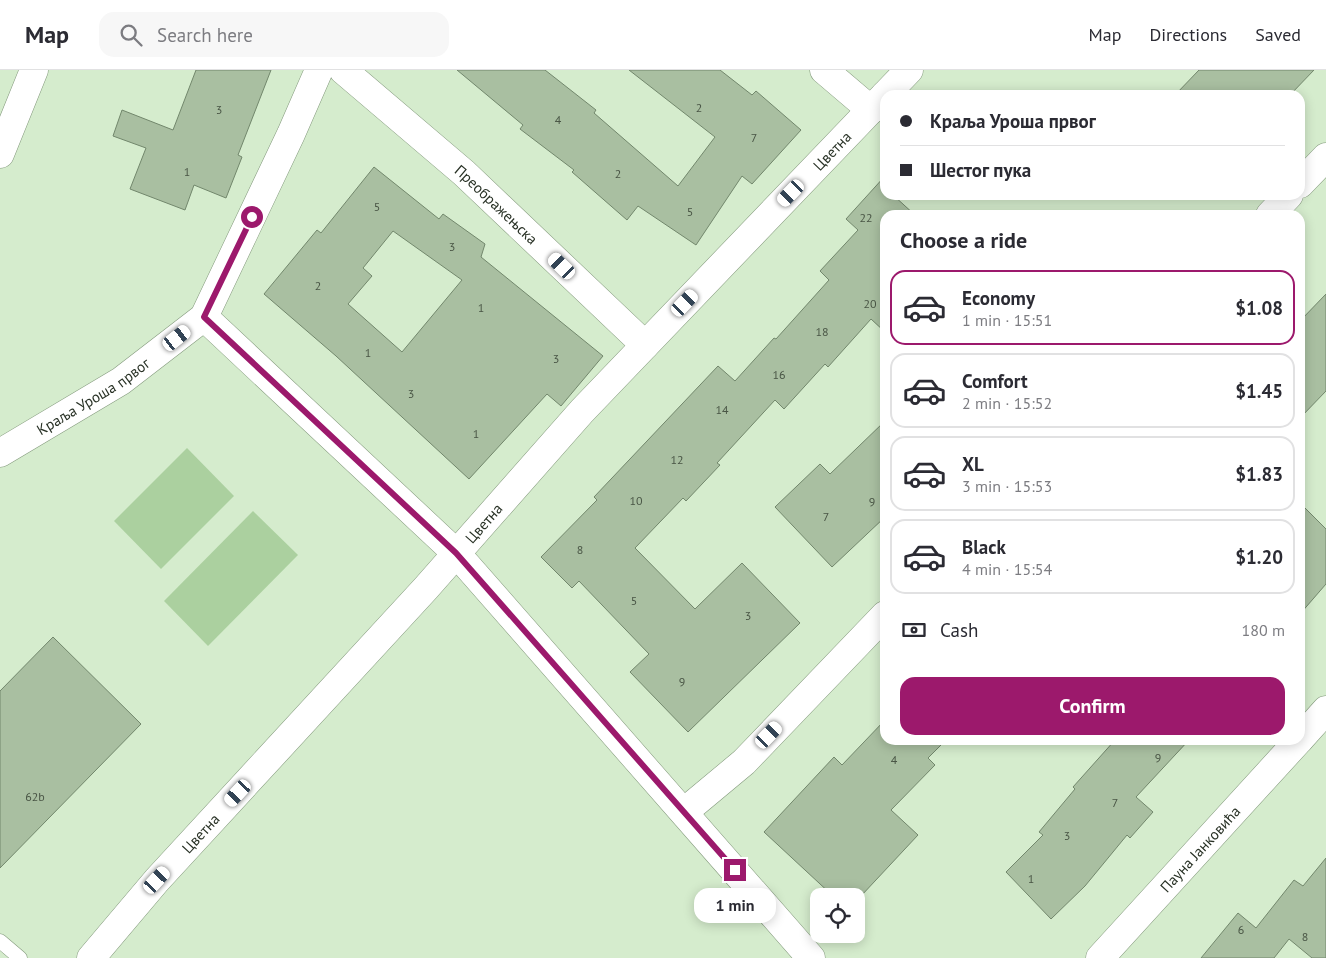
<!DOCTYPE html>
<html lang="en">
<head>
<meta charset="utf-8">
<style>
  :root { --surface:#fff; --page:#f7f7f7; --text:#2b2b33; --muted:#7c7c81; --line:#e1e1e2; --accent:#9c196c }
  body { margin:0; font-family:"PT Sans",sans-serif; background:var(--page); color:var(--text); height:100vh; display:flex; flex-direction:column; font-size:19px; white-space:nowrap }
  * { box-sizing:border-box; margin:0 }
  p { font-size:16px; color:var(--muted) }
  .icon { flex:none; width:28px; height:28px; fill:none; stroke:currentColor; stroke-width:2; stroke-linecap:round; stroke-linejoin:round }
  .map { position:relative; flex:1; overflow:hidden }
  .sheet { position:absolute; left:880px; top:140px; width:425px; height:535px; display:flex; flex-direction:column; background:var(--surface); border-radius:15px; box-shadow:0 2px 12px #0003 }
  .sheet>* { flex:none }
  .guide { position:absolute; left:880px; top:20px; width:425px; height:110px; border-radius:15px; box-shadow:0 2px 12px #0003; display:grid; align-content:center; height:110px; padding:0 20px; background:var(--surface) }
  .tools { position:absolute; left:810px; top:818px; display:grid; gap:10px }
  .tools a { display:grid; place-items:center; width:55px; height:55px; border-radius:10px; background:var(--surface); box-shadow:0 2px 12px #0003; font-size:25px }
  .end { position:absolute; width:22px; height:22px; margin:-11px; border:6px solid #9c196c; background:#fff; box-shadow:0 0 0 2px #fff }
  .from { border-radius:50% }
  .bubble { position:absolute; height:35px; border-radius:15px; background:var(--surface); box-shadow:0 2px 12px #0003; font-size:16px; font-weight:600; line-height:35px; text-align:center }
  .car { position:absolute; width:15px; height:30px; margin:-15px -8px; border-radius:6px; box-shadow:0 0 4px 1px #0007; background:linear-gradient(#fff 24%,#345 0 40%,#fff 0 76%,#345 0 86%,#fff 0) }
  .guide b { display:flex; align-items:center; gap:18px; height:48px; font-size:19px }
  .guide b+b { border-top:1px solid var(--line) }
  .guide i { width:12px; height:12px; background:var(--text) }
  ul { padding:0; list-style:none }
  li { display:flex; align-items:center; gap:15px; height:75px; margin:0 10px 8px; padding:0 10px; border:2px solid var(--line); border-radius:15px }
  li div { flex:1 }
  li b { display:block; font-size:19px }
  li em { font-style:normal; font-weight:600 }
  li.current { border-color:var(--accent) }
  li>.icon { width:45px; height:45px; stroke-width:1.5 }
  h2 { padding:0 20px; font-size:22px; line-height:60px }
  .pay { display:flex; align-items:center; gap:12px; height:55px; padding:0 20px; font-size:19px }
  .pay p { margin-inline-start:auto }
  .action { display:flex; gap:10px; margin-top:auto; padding:10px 20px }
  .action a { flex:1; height:58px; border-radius:15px; background:var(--accent); color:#fff; font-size:20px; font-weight:600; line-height:58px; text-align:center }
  header { display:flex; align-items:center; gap:30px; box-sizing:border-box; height:70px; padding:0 25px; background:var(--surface); border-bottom:1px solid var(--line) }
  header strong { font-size:24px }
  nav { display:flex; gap:28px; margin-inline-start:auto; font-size:18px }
  .search { width:350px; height:45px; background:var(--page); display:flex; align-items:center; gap:12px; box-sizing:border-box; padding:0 18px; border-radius:15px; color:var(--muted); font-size:19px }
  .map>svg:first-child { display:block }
  .green { fill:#abd09f }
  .building { fill:#a9bfa1; stroke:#72876c; fill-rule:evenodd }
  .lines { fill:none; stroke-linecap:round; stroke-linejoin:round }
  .service-casing { stroke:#83997c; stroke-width:15 }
  .minor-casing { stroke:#83997c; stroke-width:29 }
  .service { stroke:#fff; stroke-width:14 }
  .minor { stroke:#fff; stroke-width:28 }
  .route { stroke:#9c196c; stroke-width:6 }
  .labels { text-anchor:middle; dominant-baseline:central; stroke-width:4; stroke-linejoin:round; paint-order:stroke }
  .number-label { font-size:12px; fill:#495545 }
  .street-label { font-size:15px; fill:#293226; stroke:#e2f9da }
</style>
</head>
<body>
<header>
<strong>Map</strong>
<div class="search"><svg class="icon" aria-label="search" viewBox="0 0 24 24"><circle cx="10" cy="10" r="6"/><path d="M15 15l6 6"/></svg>Search here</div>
<nav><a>Map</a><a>Directions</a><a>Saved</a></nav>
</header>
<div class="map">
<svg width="1326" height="888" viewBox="0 0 1326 888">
  <rect width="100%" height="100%" fill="#d5eccd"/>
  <g class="green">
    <path d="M187 378 234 426 161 499 114 451Z"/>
    <path d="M253 441 298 485 208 576 164 531Z"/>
  </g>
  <g class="building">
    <path d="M196 0H271L238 85 242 87 226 128 194 115 185 140 130 119 146 78 113 66 122 40 173 60Z"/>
    <path d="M457 0H545L596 40 594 43 678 116 715 67 629 0H720L752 25 756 21 801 60 752 114 742 106 696 175 638 136 627 150 572 102 574 100 520 59 523 55Z"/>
    <path d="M1199 0H1314L1290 25H1175Z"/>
    <path d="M374 97 439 149 443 144 485 174 481 187 603 286 561 336 547 324 469 409 336 286 264 224 317 160 321 163ZM393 161 462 210 402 282 348 234 372 206 363 198Z"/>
    <path d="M885 106V125H893L915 145H885V262L871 249 828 297 825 294 784 339 775 330 717 393 720 395 686 431 683 428 635 478 695 539 742 493 800 553 688 662 630 602 649 584 579 511 572 518 541 487 597 430 594 427 718 296 735 311 774 268 776 269 829 210 820 201 858 160 846 149Z"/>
    <path d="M1326 224V321L1300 348V251Z"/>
    <path d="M885 351V447L832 497 775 437 820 394 830 404Z"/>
    <path d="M1300 433 1326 459V514L1300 544Z"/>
    <path d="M53 567 141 654 0 798V621Z"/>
    <path d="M885 650V670H946L928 688 935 695 891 740 918 765 861 826H833L764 762 834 687 842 695Z"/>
    <path d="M1115 670H1189L1136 727 1153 742 1130 768 1127 765 1085 816 1051 849 1006 802 1043 765 1039 762 1075 719 1073 717Z"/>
    <path d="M1326 788V888H1312L1289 869 1274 888H1201L1238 843 1256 858 1294 810 1303 816Z"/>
  </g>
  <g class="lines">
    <defs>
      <path id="service" d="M0 871 20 888"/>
      <g id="minor">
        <path id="s1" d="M343 0 464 103 645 275"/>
        <path d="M824 0 871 40"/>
        <path d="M885 25 909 0"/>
        <path d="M0 84 34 0"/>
        <path d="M1300 114 1326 87"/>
        <path d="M1270 145 1289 125"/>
        <path d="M204 247 456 483 811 888"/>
        <path id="s2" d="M0 383 121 311 204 247 291 64 319 0"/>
        <path d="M1300 669 1326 640"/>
        <path d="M684 742 744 692 885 545"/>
        <path id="s3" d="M91 888 157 810 426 518 582 341 885 25"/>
        <path id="s4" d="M1100 888 1299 670"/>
      </g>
    </defs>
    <use href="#service" class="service-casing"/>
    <use href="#minor" class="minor-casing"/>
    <use href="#service" class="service"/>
    <use href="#minor" class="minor"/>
  </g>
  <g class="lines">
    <path class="route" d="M252 147 204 247 456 483 735 800"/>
  </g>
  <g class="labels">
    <g class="number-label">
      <text x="699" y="37">2</text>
      <text x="219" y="39">3</text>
      <text x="558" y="49">4</text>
      <text x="754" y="67">7</text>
      <text x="187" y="101">1</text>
      <text x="618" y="103">2</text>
      <text x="377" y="136">5</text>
      <text x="690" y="141">5</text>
      <text x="866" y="147">22</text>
      <text x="452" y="176">3</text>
      <text x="318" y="215">2</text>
      <text x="870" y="233">20</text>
      <text x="481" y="237">1</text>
      <text x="822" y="261">18</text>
      <text x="368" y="282">1</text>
      <text x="556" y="288">3</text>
      <text x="779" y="304">16</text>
      <text x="411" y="323">3</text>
      <text x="722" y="339">14</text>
      <text x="476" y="363">1</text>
      <text x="677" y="389">12</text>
      <text x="636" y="430">10</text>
      <text x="872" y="431">9</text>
      <text x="826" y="446">7</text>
      <text x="580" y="479">8</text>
      <text x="634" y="530">5</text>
      <text x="748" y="545">3</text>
      <text x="682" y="611">9</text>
      <text x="1158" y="687">9</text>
      <text x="894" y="689">4</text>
      <text x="35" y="726">62b</text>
      <text x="1115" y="732">7</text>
      <text x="1067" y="765">3</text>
      <text x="1031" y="808">1</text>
      <text x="1241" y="859">6</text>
      <text x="1305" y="866">8</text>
    </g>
    <g class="street-label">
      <text stroke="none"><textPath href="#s3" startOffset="1096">Цветна</textPath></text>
      <text stroke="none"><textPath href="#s1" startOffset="204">Преображењска</textPath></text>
      <text stroke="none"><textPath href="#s2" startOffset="109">Краља Уроша првог</textPath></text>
      <text stroke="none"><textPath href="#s3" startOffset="586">Цветна</textPath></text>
      <text stroke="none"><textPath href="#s3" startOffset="166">Цветна</textPath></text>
      <text stroke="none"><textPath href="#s4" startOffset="148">Пауна Јанковића</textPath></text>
    </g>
  </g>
</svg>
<div class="tools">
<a><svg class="icon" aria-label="locate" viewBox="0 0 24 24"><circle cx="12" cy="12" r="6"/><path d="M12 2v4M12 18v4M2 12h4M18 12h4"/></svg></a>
</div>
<i class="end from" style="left:252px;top:147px"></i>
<i class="end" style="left:735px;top:800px"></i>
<div class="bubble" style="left:694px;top:818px;width:82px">1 min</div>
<i class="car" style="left:791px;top:123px;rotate:224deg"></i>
<i class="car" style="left:562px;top:196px;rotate:314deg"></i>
<i class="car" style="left:685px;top:233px;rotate:44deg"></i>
<i class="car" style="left:177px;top:268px;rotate:52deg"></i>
<i class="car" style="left:769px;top:665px;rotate:44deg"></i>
<i class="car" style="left:238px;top:723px;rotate:223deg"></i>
<i class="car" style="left:157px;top:810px;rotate:43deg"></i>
<div class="guide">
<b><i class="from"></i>Краља Уроша првог</b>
<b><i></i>Шестог пука</b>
</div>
<section class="sheet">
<h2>Choose a ride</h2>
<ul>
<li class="current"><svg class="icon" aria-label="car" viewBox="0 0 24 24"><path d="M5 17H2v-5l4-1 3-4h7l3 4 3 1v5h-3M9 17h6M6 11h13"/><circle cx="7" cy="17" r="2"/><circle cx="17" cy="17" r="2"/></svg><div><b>Economy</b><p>1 min · 15:51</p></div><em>$1.08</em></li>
<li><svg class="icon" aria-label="car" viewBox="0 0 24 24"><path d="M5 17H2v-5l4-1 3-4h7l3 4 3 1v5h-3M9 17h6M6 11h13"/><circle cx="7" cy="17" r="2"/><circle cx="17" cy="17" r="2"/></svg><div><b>Comfort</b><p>2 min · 15:52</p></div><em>$1.45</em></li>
<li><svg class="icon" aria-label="car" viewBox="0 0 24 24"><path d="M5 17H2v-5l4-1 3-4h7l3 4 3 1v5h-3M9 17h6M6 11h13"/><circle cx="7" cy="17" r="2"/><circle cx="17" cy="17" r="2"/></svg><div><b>XL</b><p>3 min · 15:53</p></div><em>$1.83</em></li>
<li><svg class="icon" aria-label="car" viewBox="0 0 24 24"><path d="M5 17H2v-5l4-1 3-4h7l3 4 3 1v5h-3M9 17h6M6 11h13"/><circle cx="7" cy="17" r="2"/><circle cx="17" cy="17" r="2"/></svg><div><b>Black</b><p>4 min · 15:54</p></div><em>$1.20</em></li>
</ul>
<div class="pay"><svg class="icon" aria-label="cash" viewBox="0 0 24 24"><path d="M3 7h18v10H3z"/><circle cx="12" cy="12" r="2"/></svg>Cash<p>180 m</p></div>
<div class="action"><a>Confirm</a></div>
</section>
</div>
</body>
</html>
